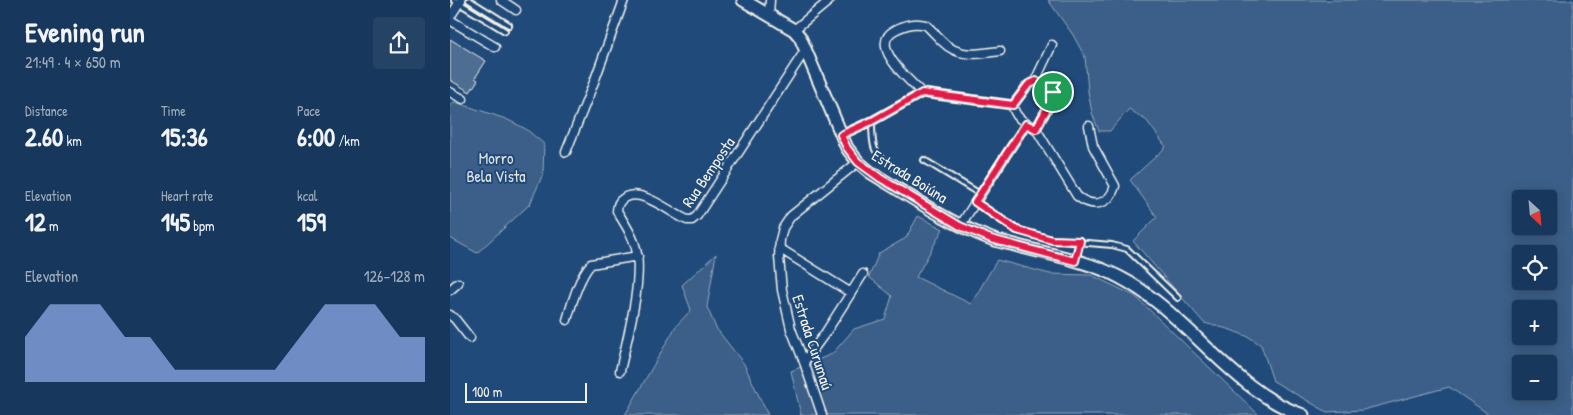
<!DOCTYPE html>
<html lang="en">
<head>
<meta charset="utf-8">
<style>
	body { margin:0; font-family:"Patrick Hand",sans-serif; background:#244365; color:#f1f3f6; height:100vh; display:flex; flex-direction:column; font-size:19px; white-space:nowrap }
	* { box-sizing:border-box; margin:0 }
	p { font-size:16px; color:#9eacbb }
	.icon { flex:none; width:28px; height:28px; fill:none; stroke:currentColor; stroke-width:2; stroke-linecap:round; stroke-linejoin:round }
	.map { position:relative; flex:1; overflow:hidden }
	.sheet { display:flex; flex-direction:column; background:#17385c; width:450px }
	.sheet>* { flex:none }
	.needle { width:32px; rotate:154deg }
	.tools { position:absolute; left:1062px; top:190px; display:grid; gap:10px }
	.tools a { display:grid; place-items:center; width:45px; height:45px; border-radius:5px; background:#17385c; box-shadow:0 2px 12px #0003,0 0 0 1px #365272; font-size:25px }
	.scale { position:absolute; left:15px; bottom:12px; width:122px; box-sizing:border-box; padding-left:5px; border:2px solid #f4f1e8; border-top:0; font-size:14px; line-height:18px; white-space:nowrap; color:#f4f1e8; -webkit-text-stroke:4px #1f4a7a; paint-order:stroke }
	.pin { position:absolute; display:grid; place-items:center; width:42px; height:42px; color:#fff; margin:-21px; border:2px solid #fff; border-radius:50%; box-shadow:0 1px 5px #0007 }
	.round { display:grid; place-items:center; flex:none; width:52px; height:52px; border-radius:5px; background:#244365 }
	.summary { display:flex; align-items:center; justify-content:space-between; height:85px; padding:0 25px }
	h1 { font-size:28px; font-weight:700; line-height:38px }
	.stats { display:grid; grid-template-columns:repeat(3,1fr); gap:8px; height:85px; padding:5px 25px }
	.stats div { display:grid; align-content:center }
	.stats b { font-size:25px; font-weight:700 }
	.stats small { font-size:14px; font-weight:400 }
	.stats p { font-size:14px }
	.chart { height:140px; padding:10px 25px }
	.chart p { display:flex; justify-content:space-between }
	.chart svg { width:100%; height:90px; margin-top:5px; fill:#95b2f1; opacity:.7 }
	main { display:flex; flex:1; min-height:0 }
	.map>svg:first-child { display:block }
</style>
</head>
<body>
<main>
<section class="sheet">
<div class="summary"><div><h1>Evening run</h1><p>21:49 · 4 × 650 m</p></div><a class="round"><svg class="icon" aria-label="share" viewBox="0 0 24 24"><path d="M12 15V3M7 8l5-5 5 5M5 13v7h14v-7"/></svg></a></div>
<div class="stats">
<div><p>Distance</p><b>2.60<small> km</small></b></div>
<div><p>Time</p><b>15:36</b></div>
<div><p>Pace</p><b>6:00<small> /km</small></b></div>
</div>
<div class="stats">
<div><p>Elevation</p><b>12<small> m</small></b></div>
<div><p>Heart rate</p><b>145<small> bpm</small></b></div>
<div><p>kcal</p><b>159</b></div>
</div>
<div class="chart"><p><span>Elevation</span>126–128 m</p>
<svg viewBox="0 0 160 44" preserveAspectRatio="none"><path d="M0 44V22L10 6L20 6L30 6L40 22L50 22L60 38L70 38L80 38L90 38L100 38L110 22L120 6L130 6L140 6L150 22L160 22V44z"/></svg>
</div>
</section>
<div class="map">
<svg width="1123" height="415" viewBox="0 0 1123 415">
	<rect width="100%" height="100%" fill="#1f4a7a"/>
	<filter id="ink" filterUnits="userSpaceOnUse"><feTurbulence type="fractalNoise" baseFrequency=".02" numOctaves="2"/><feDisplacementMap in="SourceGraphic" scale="10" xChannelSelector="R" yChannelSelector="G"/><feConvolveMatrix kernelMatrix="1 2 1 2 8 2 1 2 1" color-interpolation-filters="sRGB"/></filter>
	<g filter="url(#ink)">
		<!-- green -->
		<path fill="#3a5f88" stroke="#97a8b8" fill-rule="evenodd" d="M598 0H1123V415H1040L999 387 913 410 877 412 823 381 811 345 799 337 778 329 754 323 683 241 707 217 680 180 716 147 697 121 679 109 660 131H649L642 113 638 91 635 57 623 35ZM1071 199H1099V226H1071ZM1071 254H1099V281H1071ZM1071 309H1099V336H1071ZM1071 364H1099V391H1071Z
			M5 102 56 119 76 129 94 144 93 174 80 204 27 253 0 238V104Z
			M468 216 493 229 466 277 521 304 547 260 600 274 641 275 685 296 809 415H351L341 371 382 354 404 329 435 319 442 296 419 277 429 253 456 238Z
			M266 254 257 307 266 328 294 364 318 415H175L226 326 241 310 232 285Z"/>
		<!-- building -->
		<path fill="#4d6e92" stroke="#f4f1e8" d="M0 39 36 61 25 78 28 80 20 92 0 80Z"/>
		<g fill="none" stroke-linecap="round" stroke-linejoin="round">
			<!-- lane casing -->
			<g stroke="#f4f1e8" stroke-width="8">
				<path id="lane" d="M4 0 55 31
					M19 0 59 25
					M422 121C422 155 424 152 450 172
					M474 160 530 194
					M525 203 567 230 602 240 662 245 677 249 728 298
					M625 258 630 241"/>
			</g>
			<!-- street casing -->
			<g stroke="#f4f1e8" stroke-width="11">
				<path id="street" d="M51 0 66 10
					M319 15 320 0
					M0 17 11 0
					M0 20 45 47
					M344 30 380 0
					M585 81 600 89 604 96 586 129C576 123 564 118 563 105L578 85Z
					M585 81 602 45
					M0 92 13 99
					M472 93C460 81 417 45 445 30 454 25 466 22 476 25 484 32 491 42 499 47 515 58 533 53 550 51
					M586 129 627 196C642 208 659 206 665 186L643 146 639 126
					M391 135 422 121 472 93 563 105
					M116 152 144 82 174 0
					M510 226 576 124
					M329 248 401 293
					M0 290 8 283
					M0 315 5 319 20 338
					M117 320C122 303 129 277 141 264L188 256
					M354 362 376 332 413 274
					M170 371C177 339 196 272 184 242 180 231 173 221 167 211 167 205 169 201 174 198 191 187 221 213 237 220H242L247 216 356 49
					M372 415 354 362 341 329 332 290 329 257 330 240 333 228 341 216 408 162"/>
			</g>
			<!-- secondary casing -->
			<g stroke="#f4f1e8" stroke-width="15">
				<path id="secondary" d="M293 0 344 30 350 37 397 148 408 162 420 172C458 195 497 222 539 238 548 242 559 243 568 246 602 255 638 261 669 277 736 311 781 391 853 415"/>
			</g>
			<!-- lane -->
			<use href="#lane" stroke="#1f4a7a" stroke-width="4"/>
			<!-- street -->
			<use href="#street" stroke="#1f4a7a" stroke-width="8"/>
			<!-- secondary -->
			<use href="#secondary" stroke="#1f4a7a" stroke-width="11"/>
		</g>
	</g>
	<g fill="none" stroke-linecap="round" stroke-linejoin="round" filter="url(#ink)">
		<!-- route casing -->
		<g stroke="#fff" stroke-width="10">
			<path id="route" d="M586 81 600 89 604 96 586 129 576 124 525 202 567 230 602 240 630 241 625 261 541 239 510 226 430 178 408 162 397 148 391 135 422 121 472 93 563 105 578 85Z"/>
		</g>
		<!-- route -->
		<use href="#route" stroke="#e11d48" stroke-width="6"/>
	</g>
	<g text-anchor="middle" stroke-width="4" stroke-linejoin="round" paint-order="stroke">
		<!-- park labels -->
		<g font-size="16" fill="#e1e2de" stroke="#1f4a7a">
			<text x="46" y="164">Morro<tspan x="46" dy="18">Bela Vista</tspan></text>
		</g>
		<!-- street labels -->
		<g font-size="16" fill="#f4f1e8" stroke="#1f4a7a">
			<text transform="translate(258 172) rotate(-56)" y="6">Rua Bemposta</text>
			<text transform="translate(460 176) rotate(32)" y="6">Estrada Boiúna</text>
			<text transform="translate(363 342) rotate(72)" y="6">Estrada Curumaú</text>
		</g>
	</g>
</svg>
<div class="tools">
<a><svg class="needle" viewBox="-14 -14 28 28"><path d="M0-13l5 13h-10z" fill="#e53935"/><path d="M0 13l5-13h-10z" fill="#9eacbb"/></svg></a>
<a><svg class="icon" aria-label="locate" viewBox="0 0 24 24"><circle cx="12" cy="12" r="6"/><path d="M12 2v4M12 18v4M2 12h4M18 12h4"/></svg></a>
<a>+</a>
<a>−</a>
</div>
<div class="scale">100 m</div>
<div class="pin" style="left:603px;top:92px;background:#1e9e55"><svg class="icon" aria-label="arrive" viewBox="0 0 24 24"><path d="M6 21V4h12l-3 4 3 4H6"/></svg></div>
</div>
</main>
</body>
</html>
